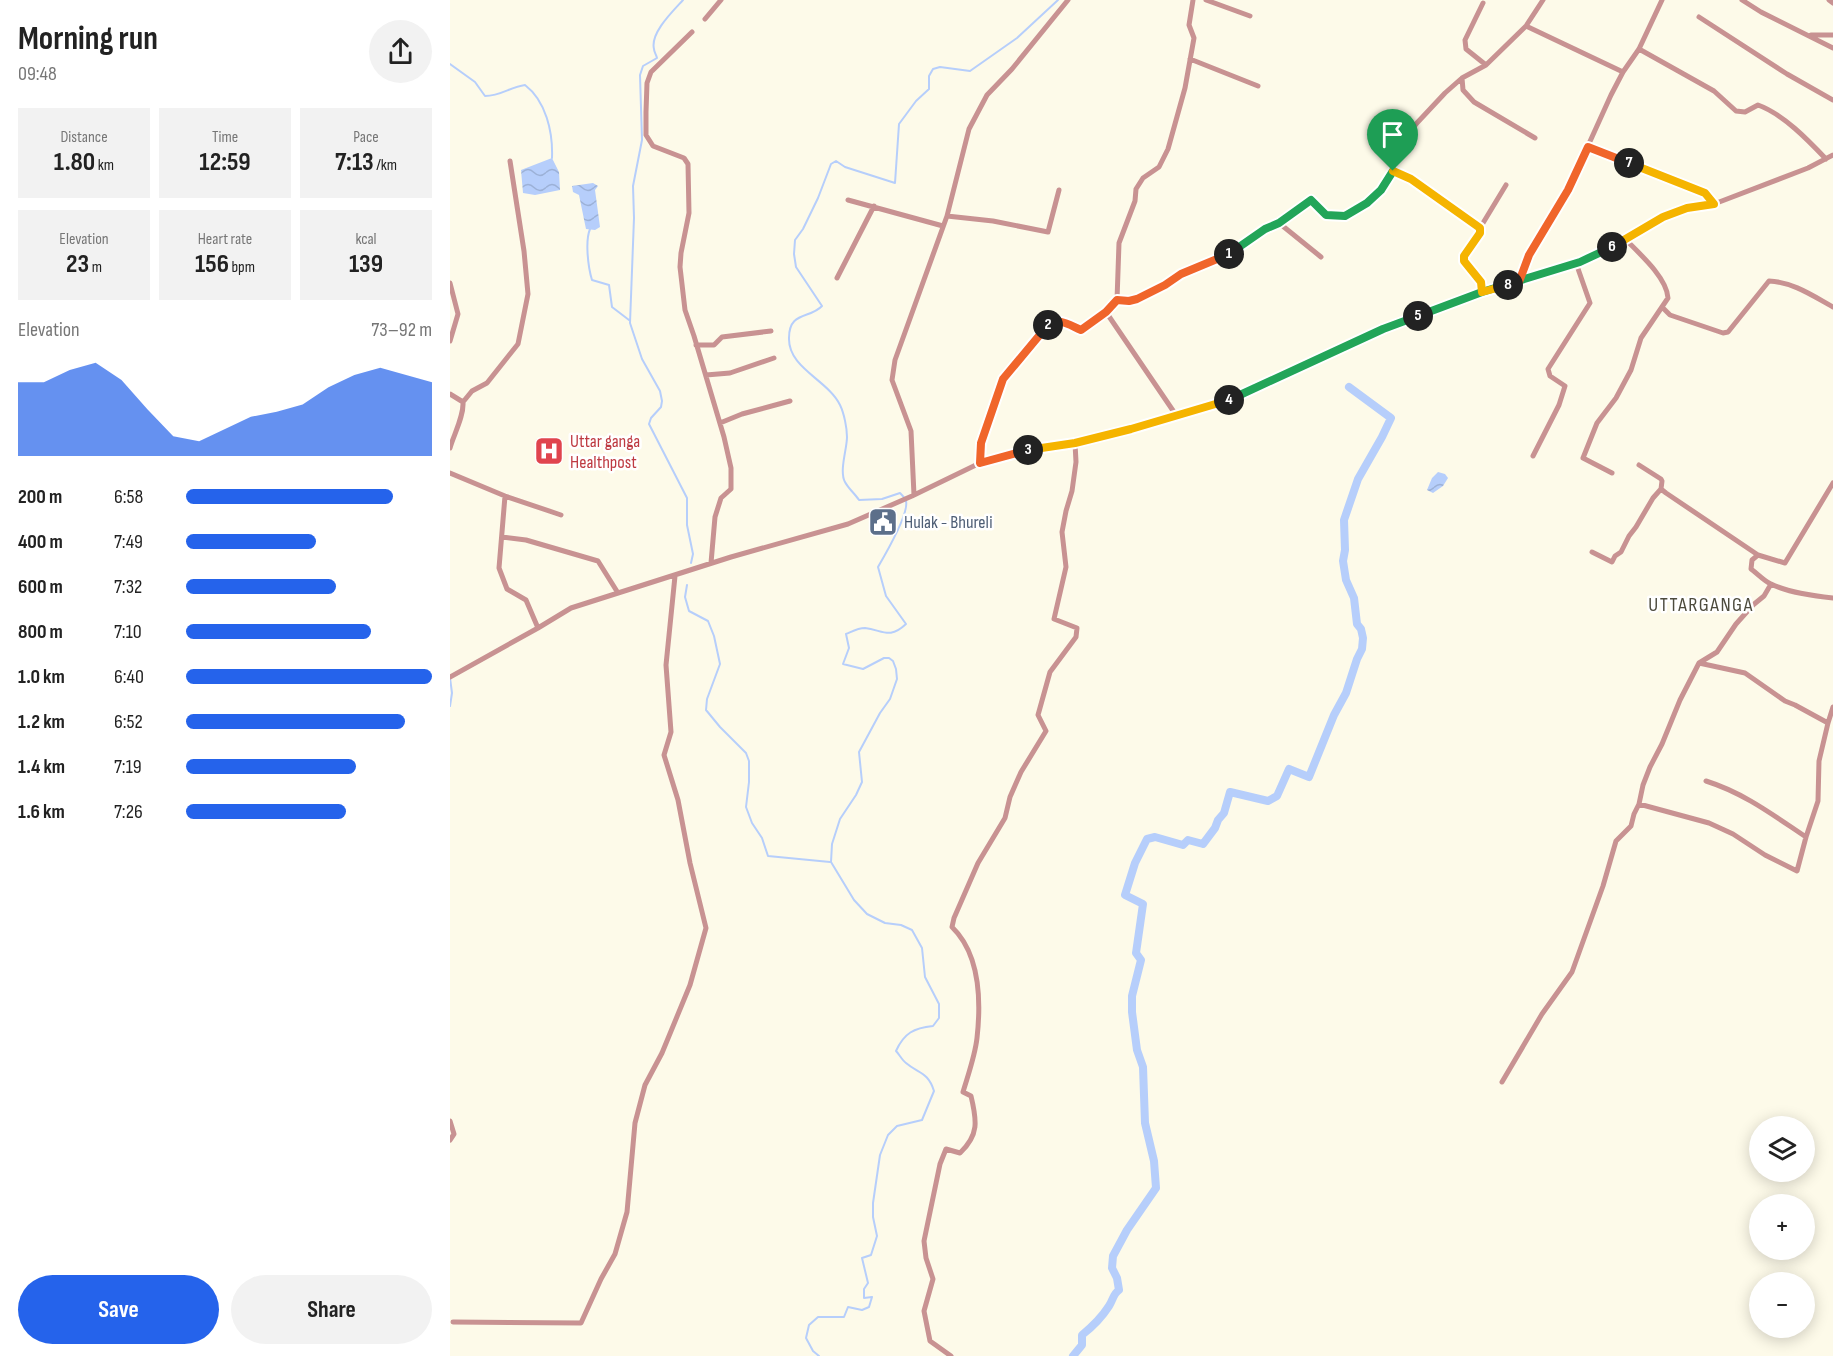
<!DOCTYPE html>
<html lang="en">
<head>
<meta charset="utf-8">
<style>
	body { margin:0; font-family:"Sofia Sans Condensed",sans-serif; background:#f2f2f2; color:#222; height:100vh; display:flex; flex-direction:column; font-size:22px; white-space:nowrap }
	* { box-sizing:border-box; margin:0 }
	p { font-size:20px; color:#767676 }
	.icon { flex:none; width:33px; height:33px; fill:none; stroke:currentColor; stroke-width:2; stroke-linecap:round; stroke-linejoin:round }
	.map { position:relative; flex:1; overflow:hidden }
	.sheet { display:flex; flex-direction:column; background:#fff; width:450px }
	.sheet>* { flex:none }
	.buttons { position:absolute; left:1299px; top:1116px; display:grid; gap:12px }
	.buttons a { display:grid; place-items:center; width:66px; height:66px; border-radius:50%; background:#fff; box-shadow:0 3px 15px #0003; font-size:30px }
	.pin { position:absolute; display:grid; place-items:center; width:51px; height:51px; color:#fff; margin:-62px -26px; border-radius:50% 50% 50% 0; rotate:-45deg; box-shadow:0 0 6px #0007 }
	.pin .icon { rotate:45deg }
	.km { position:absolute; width:30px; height:30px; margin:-15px; border-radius:50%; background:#222; color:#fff; font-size:16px; line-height:30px; text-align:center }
	.round { display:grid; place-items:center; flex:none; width:63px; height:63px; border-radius:32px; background:#f2f2f2 }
	.summary { display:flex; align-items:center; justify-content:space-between; height:102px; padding:0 18px }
	h1 { font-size:33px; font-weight:700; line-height:45px }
	.stats { display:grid; grid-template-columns:repeat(3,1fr); gap:9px; height:102px; padding:6px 18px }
	.stats div { display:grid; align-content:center; border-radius:0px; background:#f2f2f2; text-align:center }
	.stats b { font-size:26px; font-weight:700 }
	.stats small { font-size:16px; font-weight:400 }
	.stats p { font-size:16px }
	.chart { height:168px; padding:12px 18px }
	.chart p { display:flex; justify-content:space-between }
	.chart svg { width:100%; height:108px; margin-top:6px; fill:#2563eb; opacity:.7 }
	.button { display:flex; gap:12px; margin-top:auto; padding:12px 18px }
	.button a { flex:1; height:69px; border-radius:36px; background:#2563eb; color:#fff; font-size:24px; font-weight:700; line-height:69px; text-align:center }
	.button a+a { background:#f2f2f2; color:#222 }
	ul { padding:0 18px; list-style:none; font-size:20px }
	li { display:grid; grid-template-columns:96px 72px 1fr; align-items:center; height:45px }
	li i { height:15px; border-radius:8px; background:#2563eb }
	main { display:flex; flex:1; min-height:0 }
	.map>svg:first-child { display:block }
</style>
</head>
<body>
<main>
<section class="sheet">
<div class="summary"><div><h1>Morning run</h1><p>09:48</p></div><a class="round"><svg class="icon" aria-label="share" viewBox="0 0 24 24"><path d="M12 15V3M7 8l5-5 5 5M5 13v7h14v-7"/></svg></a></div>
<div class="stats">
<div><p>Distance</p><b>1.80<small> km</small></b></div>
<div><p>Time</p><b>12:59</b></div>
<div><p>Pace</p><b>7:13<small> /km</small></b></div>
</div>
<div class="stats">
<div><p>Elevation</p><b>23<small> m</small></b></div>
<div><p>Heart rate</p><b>156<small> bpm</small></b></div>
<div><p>kcal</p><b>139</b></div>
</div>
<div class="chart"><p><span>Elevation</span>73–92 m</p>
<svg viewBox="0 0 160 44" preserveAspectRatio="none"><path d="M0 44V14L10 14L20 9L30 6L40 13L50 25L60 36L70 38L80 33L90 28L100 26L110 23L120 16L130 11L140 8L150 11L160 14V44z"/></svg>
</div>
<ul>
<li><b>200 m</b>6:58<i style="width:84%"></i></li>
<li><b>400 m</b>7:49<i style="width:53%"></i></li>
<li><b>600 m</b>7:32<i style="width:61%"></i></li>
<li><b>800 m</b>7:10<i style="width:75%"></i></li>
<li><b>1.0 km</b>6:40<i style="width:100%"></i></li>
<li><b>1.2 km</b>6:52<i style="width:89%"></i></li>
<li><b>1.4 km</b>7:19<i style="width:69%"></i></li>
<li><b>1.6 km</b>7:26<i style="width:65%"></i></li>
</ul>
<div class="button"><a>Save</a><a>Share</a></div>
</section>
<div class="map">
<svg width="1383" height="1356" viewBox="0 0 1383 1356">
	<defs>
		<pattern id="water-waves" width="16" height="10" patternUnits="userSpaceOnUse" patternTransform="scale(1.5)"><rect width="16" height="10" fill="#b6cefb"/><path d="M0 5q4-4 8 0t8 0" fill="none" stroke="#9cb1d7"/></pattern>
	</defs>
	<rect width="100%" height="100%" fill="#fdfae9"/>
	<!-- water -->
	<path fill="url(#water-waves)" d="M102 158 109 172 110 190 85 195 73 193 71 170Z
		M143 183 148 186 145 190 150 227 145 230 136 229 129 195 123 192 122 186Z
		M988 472 995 474 998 478 993 486 983 493 977 490 982 478Z"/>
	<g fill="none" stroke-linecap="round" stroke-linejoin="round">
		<!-- stream -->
		<path stroke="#b6cefb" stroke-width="2" d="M233 0C223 11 200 33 204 49 204 52 206 54 207 58L193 66 190 75 192 140 183 186 184 218 180 323 192 359 210 391 212 401 211 407 201 418 199 424 237 498V525L243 554 241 563
			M0 64 25 82 35 96C51 96 60 87 75 85 96 101 103 132 102 158
			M140 229C135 241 138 267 142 280L159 285 162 307 179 320
			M237 585 235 597 239 611 258 621 264 636 270 664 257 699 256 710 270 727 296 753 299 761V782L296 807 302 823 312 838 318 856 380 862
			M0 678 2 693 0 706
			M369 1356 363 1351 356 1338 359 1325 368 1317H394L398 1307 412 1310 419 1307 422 1297 414 1298V1289L418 1283 412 1258 421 1255 427 1236 423 1217V1203L430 1155 438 1135 447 1126 472 1120 484 1091C478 1072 469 1074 456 1063 452 1060 449 1054 446 1051 454 1033 464 1028 483 1026L489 1018V1004L475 977 472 948 462 930 451 925 435 923 417 914 404 900 381 862 382 844 390 819 406 795 412 782 409 752 430 713 440 699 447 679 446 669 443 661 439 658H434L413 669 393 664 399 648 396 634C403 631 408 628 415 628 433 630 439 640 456 624L436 596 428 567C435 555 459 513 456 501 455 498 452 495 450 493L432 499 409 500C405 494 398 488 395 482 389 471 397 449 397 437 397 428 394 413 390 405 378 380 338 368 339 338 339 311 360 319 372 306L346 267 344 254 345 240 353 229 368 198 381 164 386 161 395 167 445 183 449 124 466 101 479 89V76L483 69 490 67 520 71 567 38 608 0"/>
		<!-- canal -->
		<path stroke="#b6cefb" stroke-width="8" d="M623 1356 632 1345V1335C642 1327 652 1317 659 1306 663 1300 663 1294 669 1290L667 1278 662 1268 663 1256 677 1230 706 1188 704 1161 695 1123 693 1067 687 1050 682 1012V996L691 960 686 953 693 904 675 895 685 863 697 839 705 837 733 845 738 840 753 844 765 828 768 820 774 813 780 792 818 801 827 796 839 769 859 777 884 715 896 693 907 659 912 649 913 638 911 629 907 624 904 598 896 580 893 561 895 550 894 520 908 479 932 437 941 418 899 387"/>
		<!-- street -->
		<path stroke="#c89292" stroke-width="5" d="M756 0 800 16
			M1292 0 1311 12 1383 48
			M1379 0 1383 3
			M1033 3 1015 40 1016 49 1036 65
			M1249 17 1337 74 1383 100
			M255 19 271 0
			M1076 26 1173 72
			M242 32 201 72 197 83 196 112V135L203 146 234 158 238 164 239 213 231 253 230 267 235 310 244 336 274 437 281 468V489L271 498 265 517 261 563
			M1361 35H1383
			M1189 49 1264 91 1286 111 1295 112 1308 105C1333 114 1358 140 1376 159
			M740 59 808 86
			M1012 78 1013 90 1024 102 1085 138
			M1138 147 1255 193 1264 204
			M943 171 961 179 1030 228V233L1014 256 1015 261 1031 283 1033 292
			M398 200 493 226
			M497 216 543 221 598 232 609 190
			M829 223 871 257
			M1030 228 1056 185
			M387 278 424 206
			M1069 282 1079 255 1118 190 1161 95 1173 72 1189 49 1212 0
			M0 283 8 314 0 341
			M667 300 669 243 685 201 686 189 693 178 709 167 718 149 735 88 744 38 739 25 743 0
			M1212 307 1220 315 1273 333 1278 332 1319 281C1343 282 1363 296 1383 307
			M246 345H264L272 337 321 331
			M256 375 280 373 324 358
			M0 394 13 402C14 416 4 434 0 448
			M13 402 22 391 37 383 68 344 78 294 74 251 60 161
			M726 415 656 312 667 300 679 301 687 299 715 285 731 274 776 256 815 229 829 223 861 200 876 215 895 216 917 203 931 190 943 171 948 152 966 124 995 93 1012 78 1036 65 1076 26 1093 0
			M270 423 292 414 340 401
			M1083 456 1109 405 1115 386 1100 376 1098 369 1140 303 1126 263
			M530 463 531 443 553 379 600 323 610 321 631 329 656 312
			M1189 465 1211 479 1212 481 1211 489 1216 493 1308 555 1302 560 1301 569C1308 574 1314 581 1321 584 1339 593 1363 596 1383 598
			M0 473 55 496 49 568 57 589 76 600 88 628
			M1162 473 1133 458 1147 423 1166 398 1181 370 1191 338 1218 298C1217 278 1190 254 1176 240
			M464 495 461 431 442 380 445 360 497 216 519 129 537 95 562 69 618 0
			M55 496 111 515
			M52 537 76 540 148 561 168 593
			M1142 552 1162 562 1165 556 1171 552 1179 536 1186 527 1203 498 1211 489
			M1308 555 1335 563 1383 483
			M1249 663 1295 673 1335 701 1345 705 1378 723
			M0 677 88 628 121 608 281 557 398 524 462 496 530 463 585 448 625 443 681 429 778 400 933 329 1033 292 1130 262 1176 240 1213 217 1237 208 1264 204 1358 168 1383 155
			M1256 781C1294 793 1323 815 1356 837
			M1189 804 1259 823 1283 834 1315 855 1347 871 1356 837 1368 801 1369 761 1378 723 1383 707
			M1052 1082 1092 1014 1122 972 1153 886 1166 841 1181 826 1184 814 1189 804 1193 785 1200 767 1212 744 1230 700 1249 663 1267 652 1286 624 1303 605 1314 596 1321 584
			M0 1121 4 1134 0 1140
			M3 1322 131 1323 151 1279 165 1254 177 1212 185 1123 195 1085 212 1053 240 985 256 928 240 863 228 800 214 755 221 732 216 665 225 576
			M501 1356 480 1341 474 1311 483 1279 476 1258 474 1241 490 1164 496 1149 510 1153C529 1135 527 1121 521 1096L513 1092C518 1075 525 1056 527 1038 531 1002 530 954 502 927L504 918 528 863 555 818 560 797 571 772 596 731 588 715 600 672 626 637 627 628 604 619 616 567 612 532 616 511 622 491 626 462 625 443"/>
	</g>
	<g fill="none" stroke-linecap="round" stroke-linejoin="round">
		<!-- split-1 casing -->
		<g stroke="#fff" stroke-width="12">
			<path id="split-1" d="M779 254 815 229 829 223 861 200 876 215 895 216 917 203 931 190 943 171"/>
		</g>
		<!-- split-2 casing -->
		<g stroke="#fff" stroke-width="12">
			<path id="split-2" d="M598 325C609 317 619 325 631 330L656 312 667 300 679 301 687 299 715 285 731 274 779 254"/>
		</g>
		<!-- split-3 casing -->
		<g stroke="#fff" stroke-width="12">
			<path id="split-3" d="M578 450 530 463 531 443 553 379 598 325"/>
		</g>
		<!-- split-4 casing -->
		<g stroke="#fff" stroke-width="12">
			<path id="split-4" d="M578 450 625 443 681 429 779 400"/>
		</g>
		<!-- split-5 casing -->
		<g stroke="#fff" stroke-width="12">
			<path id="split-5" d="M779 400 933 329 968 316"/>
		</g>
		<!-- split-6 casing -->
		<g stroke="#fff" stroke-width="12">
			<path id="split-6" d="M968 316 1032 292 1130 262 1162 247"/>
		</g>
		<!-- split-7 casing -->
		<g stroke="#fff" stroke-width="12">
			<path id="split-7" d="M1162 247 1213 217 1237 208 1264 204 1255 193 1179 163"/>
		</g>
		<!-- split-8 casing -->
		<g stroke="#fff" stroke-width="12">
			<path id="split-8" d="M1058 285 1069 282 1079 255 1118 190 1138 147 1179 163"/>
		</g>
		<!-- split-9 casing -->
		<g stroke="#fff" stroke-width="12">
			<path id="split-9" d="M943 171 961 179 1030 228V233L1014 256V261L1031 282 1032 292 1058 285"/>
		</g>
		<!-- split-1 -->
		<use href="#split-1" stroke="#22a559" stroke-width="8"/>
		<!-- split-2 -->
		<use href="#split-2" stroke="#f0652b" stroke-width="8"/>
		<!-- split-3 -->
		<use href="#split-3" stroke="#f0652b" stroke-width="8"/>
		<!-- split-4 -->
		<use href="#split-4" stroke="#f5b400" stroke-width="8"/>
		<!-- split-5 -->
		<use href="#split-5" stroke="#22a559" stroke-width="8"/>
		<!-- split-6 -->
		<use href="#split-6" stroke="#22a559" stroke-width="8"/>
		<!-- split-7 -->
		<use href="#split-7" stroke="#f5b400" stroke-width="8"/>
		<!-- split-8 -->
		<use href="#split-8" stroke="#f0652b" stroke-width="8"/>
		<!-- split-9 -->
		<use href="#split-9" stroke="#f5b400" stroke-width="8"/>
	</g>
	<!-- icons -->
	<defs>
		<g id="hospital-square" transform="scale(1.5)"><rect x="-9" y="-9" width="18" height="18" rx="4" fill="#e0444e" stroke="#fff"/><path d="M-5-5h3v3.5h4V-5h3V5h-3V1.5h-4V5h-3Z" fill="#fff"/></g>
		<g id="civic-square" transform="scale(1.5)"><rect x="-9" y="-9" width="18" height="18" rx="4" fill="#5c6f8a" stroke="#fff"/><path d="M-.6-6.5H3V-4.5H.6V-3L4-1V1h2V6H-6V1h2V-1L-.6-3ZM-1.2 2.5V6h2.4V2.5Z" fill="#fff"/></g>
	</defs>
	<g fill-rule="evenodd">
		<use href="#hospital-square" x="99" y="451"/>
		<use href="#civic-square" x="433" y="522"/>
	</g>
	<g text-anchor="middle" stroke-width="5" stroke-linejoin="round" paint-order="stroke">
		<!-- health labels -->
		<g font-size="18" fill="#be3a42" stroke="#fff" text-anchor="start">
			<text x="120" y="447">Uttar ganga<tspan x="120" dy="21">Healthpost</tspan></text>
		</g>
		<!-- service labels -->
		<g font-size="18" fill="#4e5e75" stroke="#fff" text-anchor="start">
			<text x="454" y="528">Hulak - Bhureli</text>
		</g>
		<!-- neighbourhood labels -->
		<g font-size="20" letter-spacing="1.5" fill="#4d4b3d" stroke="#fff">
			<text x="1251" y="611">UTTARGANGA</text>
		</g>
	</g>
</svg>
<div class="buttons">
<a><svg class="icon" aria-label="layers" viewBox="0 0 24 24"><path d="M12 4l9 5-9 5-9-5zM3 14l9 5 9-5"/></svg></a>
<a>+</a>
<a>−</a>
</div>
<div class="pin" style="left:943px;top:171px;background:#1e9e55"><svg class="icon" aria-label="arrive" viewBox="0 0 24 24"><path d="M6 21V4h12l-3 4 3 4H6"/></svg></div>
<b class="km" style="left:779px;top:254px">1</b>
<b class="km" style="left:598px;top:325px">2</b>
<b class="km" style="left:578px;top:450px">3</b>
<b class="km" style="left:779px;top:400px">4</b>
<b class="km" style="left:968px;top:316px">5</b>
<b class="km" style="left:1162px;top:247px">6</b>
<b class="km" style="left:1179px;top:163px">7</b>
<b class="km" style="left:1058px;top:285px">8</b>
</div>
</main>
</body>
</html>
